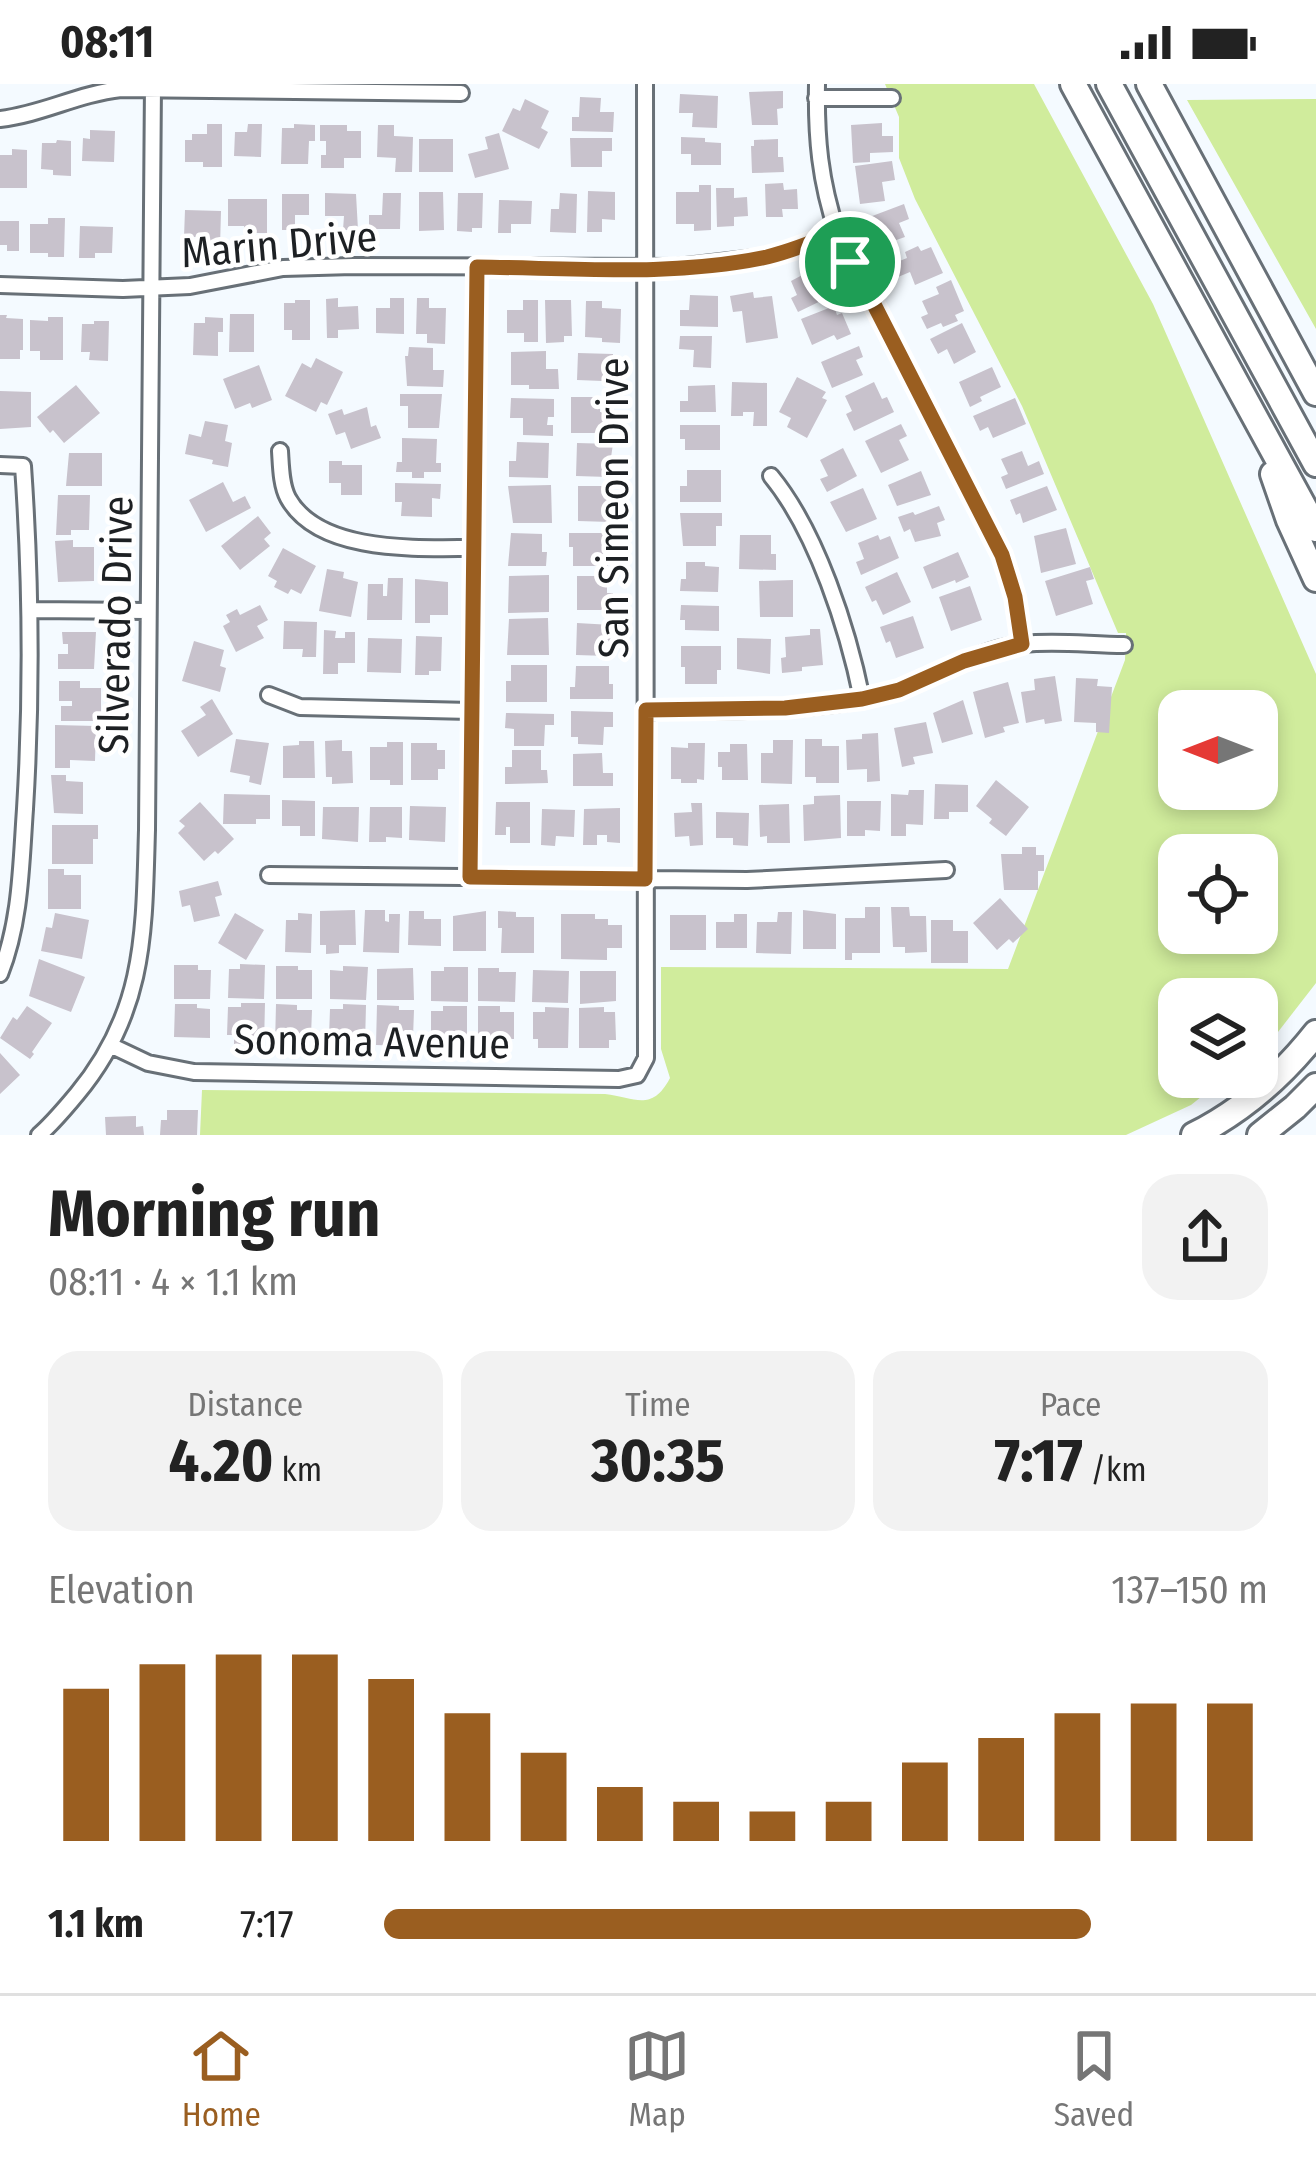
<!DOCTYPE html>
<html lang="en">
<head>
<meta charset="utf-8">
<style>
	body { margin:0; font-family:"Fira Sans Condensed",sans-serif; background:#f2f2f2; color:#222; height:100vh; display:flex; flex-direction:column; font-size:45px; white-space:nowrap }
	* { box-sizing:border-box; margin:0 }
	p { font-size:39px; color:#767676 }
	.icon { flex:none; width:66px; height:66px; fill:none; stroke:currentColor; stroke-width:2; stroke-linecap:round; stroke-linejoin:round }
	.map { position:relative; height:1051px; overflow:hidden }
	.side { display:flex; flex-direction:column; background:#fff; flex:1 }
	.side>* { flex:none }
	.needle { width:78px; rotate:270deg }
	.buttons { position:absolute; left:1158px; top:606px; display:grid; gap:24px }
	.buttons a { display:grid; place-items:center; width:120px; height:120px; border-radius:24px; background:#fff; box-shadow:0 6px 18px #0003; font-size:60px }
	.pin { position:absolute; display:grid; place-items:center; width:102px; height:102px; color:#fff; margin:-51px; border:6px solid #fff; border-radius:50%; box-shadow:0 3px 12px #0007 }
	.round { display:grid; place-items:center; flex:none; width:126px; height:126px; border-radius:36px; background:#f2f2f2 }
	.summary { display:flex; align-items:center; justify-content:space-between; height:204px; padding:0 48px }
	h1 { font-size:66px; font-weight:700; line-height:90px }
	.stats { display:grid; grid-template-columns:repeat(3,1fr); gap:18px; height:204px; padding:12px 48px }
	.stats div { display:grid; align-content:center; border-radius:30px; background:#f2f2f2; text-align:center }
	.stats b { font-size:60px; font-weight:700 }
	.stats small { font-size:33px; font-weight:400 }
	.stats p { font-size:33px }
	.chart { height:336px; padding:24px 48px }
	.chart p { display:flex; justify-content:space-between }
	.chart svg { width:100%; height:216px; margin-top:12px; stroke:#9a5e20; stroke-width:6 }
	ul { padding:0 48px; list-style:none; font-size:39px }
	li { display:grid; grid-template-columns:192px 144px 1fr; align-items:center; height:90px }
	li i { height:30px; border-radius:15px; background:#9a5e20 }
	.status { display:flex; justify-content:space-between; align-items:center; height:84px; padding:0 60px; background:#fff; direction:ltr }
	.status svg { height:33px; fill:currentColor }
	.menu { display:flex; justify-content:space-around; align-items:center; height:168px; border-top:3px solid #e0e0e0; background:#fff; font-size:33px; color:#767676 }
	.menu a { display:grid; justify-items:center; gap:6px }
	.menu .current { color:#9a5e20 }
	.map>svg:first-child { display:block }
</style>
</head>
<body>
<div class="status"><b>08:11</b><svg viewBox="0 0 49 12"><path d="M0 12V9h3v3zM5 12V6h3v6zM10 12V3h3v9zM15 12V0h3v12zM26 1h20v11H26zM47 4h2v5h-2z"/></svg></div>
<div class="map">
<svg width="1316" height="1051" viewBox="0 0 1316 1051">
	<rect width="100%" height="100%" fill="#f4faff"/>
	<!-- green -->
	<path fill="#d0ec9c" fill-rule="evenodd" d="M885 0H1034L1153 220 1316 590V899L1271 957 1257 968V915H1179V993H1226L1191 1021 1126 1051H200L202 1006 605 1010C636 1014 652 1028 670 994L661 965V883L1008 885 1125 576 1126 549H1118L1022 322 915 115 899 74V33ZM1179 627H1257V705H1179ZM1179 771H1257V849H1179Z
		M1316 15V245L1187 16Z"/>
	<!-- building -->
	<path fill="#c8c2cc" d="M783 7V24L777 25 778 41H752L749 8Z
		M680 10 718 12 717 44 692 43 693 29H679Z
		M580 13 601 14 600 28H614L613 48 572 47V33H579Z
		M525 15 549 27 541 44 548 48 539 65 502 47 513 24 520 27Z
		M882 39V52H893V68L870 69V78L853 79 851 41Z
		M207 40H222V83H203V78H185V56H192V50H207Z
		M248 40H262L261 73 234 72 235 48H247Z
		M294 40 315 41V57H309L308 80H281L282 44H294Z
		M320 41H347V47H361V74H344V84H321V71H326V57H320Z
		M378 41H394V52L413 53 412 88H395L396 74 377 73Z
		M90 46 115 47 114 78 82 77 83 54 90 55Z
		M499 49 509 85 475 94 468 70 488 65 485 53Z
		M681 53 705 54V58L721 59V81H691V70H681Z
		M570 54H612V67H602V83H571Z
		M419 55H453V88H419Z
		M778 55V73H783L784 88 752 89 751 62H754V56Z
		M57 56 71 57V92L53 91V86L41 85 42 59H56Z
		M12 65 27 66V104H0V71H12Z
		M892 77 895 96 882 98 885 117 860 120 855 82Z
		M783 99 784 106 797 105 798 125H782L783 133H766L765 100Z
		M699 101H711V146L694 147V140H676V108H699Z
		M716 104H734V114L747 113 748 132 734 133V142L717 143Z
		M588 107 615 108V136L602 135V148H587Z
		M419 108H443L444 146 419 147Z
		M325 109 356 110 358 146H343L344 132H325Z
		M383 109H401L400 145H369V131H382Z
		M458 109H483L482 144H472V148L457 147Z
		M560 109 577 110 576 149 550 148 551 125H559Z
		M282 110H309V131H295V146H282Z
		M228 115H267V149H244V142H228Z
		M499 116 532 117 531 140H511V149H498Z
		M904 120 909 135 899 139 905 153 885 160 882 151 874 154 867 134Z
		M185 126 221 127 220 163H205L206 153H184Z
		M48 134H65L64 173H48V169H30V140H48Z
		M0 137H19V167H7V161H0Z
		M80 142 113 143 112 169H95V174H79Z
		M918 162 921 167 931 163 943 189 915 201 910 188 898 193 892 180 907 174 905 168Z
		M808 188 814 200 824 196 831 212 798 228 791 214 797 211 791 197Z
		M951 196 964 227 955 231 958 237 943 243 941 239 927 245 921 233 928 230 922 217 939 210 936 203Z
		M753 208 754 214 772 212 778 254 746 259 742 227 733 228 730 212Z
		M690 211 718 212V243L680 242V226H689Z
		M338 214V223L358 222 359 245 338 246V254H327L326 215Z
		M390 214H404V250L376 249V224H390Z
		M417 214H429V224H446L445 260 427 259V250H416Z
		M295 216H310V256H292V246H284V219H295Z
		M523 216H538V258H524V249H507V226H523Z
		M545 216H571L572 252H564V258L546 259Z
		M586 217H602V224L621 225 620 259 602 258V254L585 253Z
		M834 222 837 231 842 229 851 250 837 256 834 251 812 261 801 235Z
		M230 230H254V268H229Z
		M0 231H7L6 234 23 235V266H20V275H0Z
		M48 233H63V276H40V267H30V236L48 237Z
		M205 233 223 234V248H218V272L193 271 194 239H205Z
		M94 237H109L108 277 89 276 90 268H81L82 240H94Z
		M962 239 976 268 954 280 947 265 938 270 930 255Z
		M680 252H712L711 284 693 283 694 266 679 265Z
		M859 262 863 273 856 276 863 291 832 304 821 278Z
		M409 263 433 264V286H444L443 303 407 302 405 272H408Z
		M546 267V285H558L559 305H529V301H511V268Z
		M578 269 613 270V285H604L603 297 577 296Z
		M316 274 343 288 327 321 321 318 316 328 285 312 302 279 311 284Z
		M259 281 272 316 252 324 250 319 235 325 223 295Z
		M992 283 1001 303 980 313 982 317 970 323 959 298Z
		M797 293 826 308 822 314 827 316 807 354 787 343 791 334 779 328Z
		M732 298 767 299V342H753L754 328H743V332H731Z
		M874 298 882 315 887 313 894 328 854 347 846 330 852 327 845 312Z
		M76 301 100 329 64 359 53 346 50 349 37 333Z
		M715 301 716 328H680V317H688V302Z
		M0 307 31 308V343L0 345Z
		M400 310H442L439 344H408V322H400Z
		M571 313H611V323H600V328H612V349H571Z
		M511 314 554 315V333H548L547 341H553V352L523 351V334H510Z
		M1015 314 1026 340 993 354 988 343 980 347 973 332Z
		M367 323 371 343 376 341 381 354 351 365 345 348 336 351 328 330 342 325 344 331Z
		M205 337 228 341 225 357 232 359 228 383 212 380 213 376 185 370 189 350 201 353Z
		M901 340 907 352 899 356 909 376 881 389 865 357Z
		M680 341H720V366H685V355H680Z
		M402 354 437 355 436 379H441V388H424V394H412V388H396L397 378H402Z
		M517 358 549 359 548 394 509 393V377H516Z
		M577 359 613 360 608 393 576 392Z
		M843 364 857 392 827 408 820 395 828 392 820 376Z
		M1022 367 1028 382 1039 377 1044 390 1006 405 1001 393 1008 390 1001 375Z
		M69 369H102V402H66Z
		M329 377H342V381H362V411H341V399H329Z
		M687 386H721V418H680V402H687Z
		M921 387 931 411 897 422 888 401Z
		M223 398 233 418 245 412 251 424 206 448 189 416Z
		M395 399 441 400 440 415 432 414V433L401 432 402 418H395Z
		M551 401 552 439H513L508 402Z
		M578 402H612L611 438 578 437Z
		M1047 402 1057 426 1023 439 1020 429 1016 431 1010 416Z
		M863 404 877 435 846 448 830 418Z
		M58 411H90L89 446H71V451H56Z
		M939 422 945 436 937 439 941 452 915 458 910 445 904 448 898 433 913 428 915 431Z
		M680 429H722V442H716V462H683Z
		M258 432 271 449 264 455 270 462 240 486 221 462Z
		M1066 444 1076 480 1041 489 1034 452Z
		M511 449 542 450V468H547L546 482H508Z
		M569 449H612L608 482H573V463H569Z
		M740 451H771V470H776V486L739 485Z
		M878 451 880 456 890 452 899 474 861 491 856 478 864 475 858 459Z
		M73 456V463H94V497L58 498 55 457Z
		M283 464 316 482 301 510 291 505 288 510 274 503 277 497 268 492Z
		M958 468 969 493 956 499 955 496 932 505 923 483Z
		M686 478H705V482L719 483 718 508 680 507 681 495H686Z
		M1090 483 1094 495 1086 497 1093 520 1056 532 1045 497Z
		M327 485 344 488 343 494 358 498 351 533 319 527Z
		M897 488 911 518 883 531 876 516 872 518 865 503Z
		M549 491V528L508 529 509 492Z
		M577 492H607V509H613V526H577Z
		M388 494H403L402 536H367L368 500H383V512H387Z
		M415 495 448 498V531H430V539H415Z
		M793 496V533H760L759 497Z
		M970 502 982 536 951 547 939 513Z
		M260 521 268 536 257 542 264 554 236 568 223 542 230 538 226 531 237 525 240 531Z
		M681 521 719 522V547L685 546V536H680Z
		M913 532 924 564 896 574 890 557 886 559 880 543Z
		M548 534 549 571H507L509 535Z
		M284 537 317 538 316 573H302L303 565H283Z
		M577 539 612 541 608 572 576 571Z
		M810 545H820L823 581 802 583V587L782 589 781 574 786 573 785 553 810 551Z
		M324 546 336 547 335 554H345V548H355V579H338V590H323Z
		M62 548H96L94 585H58V570H68V560H63Z
		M416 552 442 553 441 587H429V591H415Z
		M368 554 402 555 401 589 367 588Z
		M737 554 771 555 770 590 737 585Z
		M194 557 224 566 220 582 226 584 220 608 182 597Z
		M681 562H721V586H717V600H685V583H681Z
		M511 581H547V618H506V597H511Z
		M576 582H609V600H613V615H570V603H575Z
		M1055 592 1062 637 1045 640 1044 635 1026 639 1021 608 1035 606 1034 595Z
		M1076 594 1098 595 1097 602 1112 603 1109 649 1096 648V639L1074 638Z
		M59 597H80V604H101V637H61V622H72V617H59Z
		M1008 598 1019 639 1003 643 1005 648 985 654 973 608Z
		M212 615 233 650 198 673 181 647 206 631 200 623Z
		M963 616 973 650 942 659 933 629Z
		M571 627 613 628V643H604L603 661 578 660V653H571Z
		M506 629 554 630V641H545L544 662H514V645L505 644Z
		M926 638 933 669 913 673 915 680 902 683 894 644Z
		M55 641 96 642 95 677 70 676V684H55Z
		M878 649 880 697 867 698V685L847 686 846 656 862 655V650Z
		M236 655 269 659 261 701 249 698 250 692 230 688Z
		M805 655H822V662H839V699H816V693H805Z
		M342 656V667H352L353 699 332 700V693H326L325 657Z
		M773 656H793L792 700 761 699V669H773Z
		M299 657H314L315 694H283V662L299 661Z
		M387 658H403V701H390V696H370V663H387Z
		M411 659H437V666H445V685H438V696H411Z
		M688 659H705L704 696 697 695V699H681V695H671V663L688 664Z
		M730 660H747L748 696H722V683H718V668H730Z
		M512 666H541V686H547L548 699 505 700V683H512Z
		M602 669 603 689H613V702H573V670Z
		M51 691H66V697L83 698V730L54 729Z
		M996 696 1029 723 1006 752 989 739 992 735 976 722Z
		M935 700 968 701V728H949V735H934Z
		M909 706H924L923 741 906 740V752H891V710L908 711Z
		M224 710 270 711V735H256V740H223Z
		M840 711 841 754 804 757 803 721 814 720V712Z
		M282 716 315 717V752H300V742H282Z
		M847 717H881L880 747 865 746V752H847Z
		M200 718 234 755 218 770 215 767 204 777 178 749 185 742 179 737Z
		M496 718H530V759H510V743H506V751H495Z
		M691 719H702L703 761 690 762 689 752 675 753 674 729 692 728Z
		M789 720 790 759H767V752L760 753 759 721Z
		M410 722 446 723 445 758 409 756Z
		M323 723H359L358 758 322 755Z
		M370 723H402V754L386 753V758H369Z
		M620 724V759L607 758V751H597V761H583L584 725Z
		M542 725 575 726 574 753 556 752 555 762 541 761Z
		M716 728 749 729 748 762 733 761V754H716Z
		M52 741H98V755H93V780H52Z
		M1022 763H1036V771H1044V787H1038V806H1004L1001 770H1022Z
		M48 785H64V791H81V825H48Z
		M218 797 222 811 215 813 220 832 194 838 190 821 182 823 179 807Z
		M1000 814 1028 845 1013 859 1009 855 997 866 973 839Z
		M865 823H880V869H852V876H845V834H865Z
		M891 823H909L910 832H926L927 868 905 869V863H893Z
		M355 826 356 861H339V869L326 870V861H320V827Z
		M365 826H385V837L389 838V830H400L399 869 363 868Z
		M803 826 836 830V865H803Z
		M409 827H424V835H441V862L408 861Z
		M486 827V867H453V832Z
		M498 827 516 828V833H534V869H501L502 844H498Z
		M778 828H792L791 870 756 869 757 838H777Z
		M55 829 89 836 82 875 41 867 46 843 52 844Z
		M235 829 264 846 246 876 218 859Z
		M298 829 312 830 311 869 285 868 286 836H298Z
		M561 830H595V835H608V841H622V864H607V876L561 875Z
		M734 830H747V864H716V838H734Z
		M670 831H706V866H670Z
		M931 836H953V847H968V879H931Z
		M39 875 85 893 71 928 29 912Z
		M240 880 265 881 264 915 228 914 229 885H240Z
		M174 881H198V886H211L210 915H174Z
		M276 882H298V886H312V915H276Z
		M343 882 368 883 366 916 330 915V886L343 887Z
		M444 883H468V918L431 917V887H444Z
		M413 884 414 916H377V885Z
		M478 884H499V888H516L515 918 478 917Z
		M533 886 569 887 568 919 532 918Z
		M580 887H616V917L580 920Z
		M241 919H265L264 960H234V951H227L228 923H241Z
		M175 920H197V924L210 925V954L174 953Z
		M276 920 297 921V926H312L311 952H305V961H275Z
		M343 920 366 921 365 961H336V953H329L330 925H343Z
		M377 921 399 922V926H414L413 954 407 953V962L376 961Z
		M27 922 52 939 32 968 34 970 30 975 0 954 13 933 17 936Z
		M443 922H467V962H436V954H431V927H443Z
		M478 922H500V928H514V955H508V963H478Z
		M545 923 569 924 568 964H538V955H533V928H545Z
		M604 923V928H615L616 956H609V964H579V924Z
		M0 969 20 991 0 1010Z
		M167 1026H198L197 1051H160L161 1036H167Z
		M136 1032V1043L143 1042 144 1051H106L105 1033Z"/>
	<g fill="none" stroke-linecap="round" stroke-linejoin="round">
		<!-- street casing -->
		<g stroke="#687077" stroke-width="20">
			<path id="street" d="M817 0C816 54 820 97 837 148L1002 471 1015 513 1022 560
				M816 14H892
				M0 35C43 30 77 10 121 5L461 9
				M0 201 123 205 190 202 283 184 353 182 677 183 764 173 797 165 837 148
				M280 367C281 382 281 401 288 414 319 470 419 464 473 464
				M0 381 23 382C31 497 32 610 25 725 21 781 21 837 0 890
				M771 392C817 448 848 546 862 615
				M30 526 147 527
				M269 611 300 623 471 627
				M646 627C722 626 801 629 876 613 926 602 970 566 1023 560 1056 556 1091 561 1124 561
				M269 791 747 796 946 786
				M470 793 477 183
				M110 961 148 979 194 988 619 995 637 991 646 974 645 0
				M39 1051C53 1039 65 1024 77 1010 146 927 144 848 147 746L153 0"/>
		</g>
		<!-- highway casing -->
		<g stroke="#687077" stroke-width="30">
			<path id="highway" d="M1073 0 1316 445
				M1109 0 1316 380
				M1149 0 1316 309
				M1273 390 1289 436 1316 495
				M1194 1051C1242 1027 1282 992 1316 949
				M1260 1051 1295 1023 1316 1002"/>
		</g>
		<!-- street -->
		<use href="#street" stroke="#fff" stroke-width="14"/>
		<!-- highway -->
		<use href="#highway" stroke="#fff" stroke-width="24"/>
	</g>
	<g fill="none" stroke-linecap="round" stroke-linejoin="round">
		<!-- route casing -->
		<g stroke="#fff" stroke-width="24">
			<path id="route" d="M837 148 1002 471 1015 513 1022 560 964 577 899 606 862 615 785 624 646 626 645 795 470 793 477 183C572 184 673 193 767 173 791 167 814 158 837 148Z"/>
		</g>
		<!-- route -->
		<use href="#route" stroke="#9a5e20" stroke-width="15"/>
	</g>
	<g text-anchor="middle" stroke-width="9" stroke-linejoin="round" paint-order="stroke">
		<!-- street labels -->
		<g font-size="42" fill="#1d2023" stroke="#fff">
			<text transform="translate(279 160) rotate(-5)" y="15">Marin Drive</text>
			<text transform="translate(613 424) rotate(-90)" y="15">San Simeon Drive</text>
			<text transform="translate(115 541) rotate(-89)" y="15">Silverado Drive</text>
			<text transform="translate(372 957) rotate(1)" y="15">Sonoma Avenue</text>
		</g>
	</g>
</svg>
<div class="buttons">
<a><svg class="needle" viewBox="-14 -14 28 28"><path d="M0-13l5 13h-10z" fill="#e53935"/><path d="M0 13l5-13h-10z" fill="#767676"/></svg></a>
<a><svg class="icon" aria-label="locate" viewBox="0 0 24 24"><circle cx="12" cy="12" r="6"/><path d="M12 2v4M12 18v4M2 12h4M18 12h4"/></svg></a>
<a><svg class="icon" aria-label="layers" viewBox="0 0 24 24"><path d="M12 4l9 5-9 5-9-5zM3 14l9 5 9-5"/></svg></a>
</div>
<div class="pin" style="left:850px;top:178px;background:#1e9e55"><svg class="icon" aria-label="arrive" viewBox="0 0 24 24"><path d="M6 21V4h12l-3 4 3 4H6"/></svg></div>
</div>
<section class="side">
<div class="summary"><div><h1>Morning run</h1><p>08:11 · 4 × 1.1 km</p></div><a class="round"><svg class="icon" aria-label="share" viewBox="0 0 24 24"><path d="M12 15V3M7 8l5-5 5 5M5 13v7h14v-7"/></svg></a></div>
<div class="stats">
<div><p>Distance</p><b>4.20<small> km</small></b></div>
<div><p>Time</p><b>30:35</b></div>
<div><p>Pace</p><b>7:17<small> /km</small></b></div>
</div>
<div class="chart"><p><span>Elevation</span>137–150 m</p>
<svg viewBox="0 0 160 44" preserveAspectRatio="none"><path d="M5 44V13M15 44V8M25 44V6M35 44V6M45 44V11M55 44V18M65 44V26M75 44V33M85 44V36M95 44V38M105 44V36M115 44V28M125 44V23M135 44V18M145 44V16M155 44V16"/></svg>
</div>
<ul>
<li><b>1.1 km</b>7:17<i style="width:80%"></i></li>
</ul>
</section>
<nav class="menu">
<a class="current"><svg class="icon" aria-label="home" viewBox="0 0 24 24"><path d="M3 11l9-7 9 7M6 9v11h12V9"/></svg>Home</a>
<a><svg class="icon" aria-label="map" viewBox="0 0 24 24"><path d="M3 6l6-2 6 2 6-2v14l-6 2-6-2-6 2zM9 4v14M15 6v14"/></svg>Map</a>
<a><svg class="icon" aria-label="saved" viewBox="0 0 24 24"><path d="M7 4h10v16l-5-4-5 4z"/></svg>Saved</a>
</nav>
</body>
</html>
